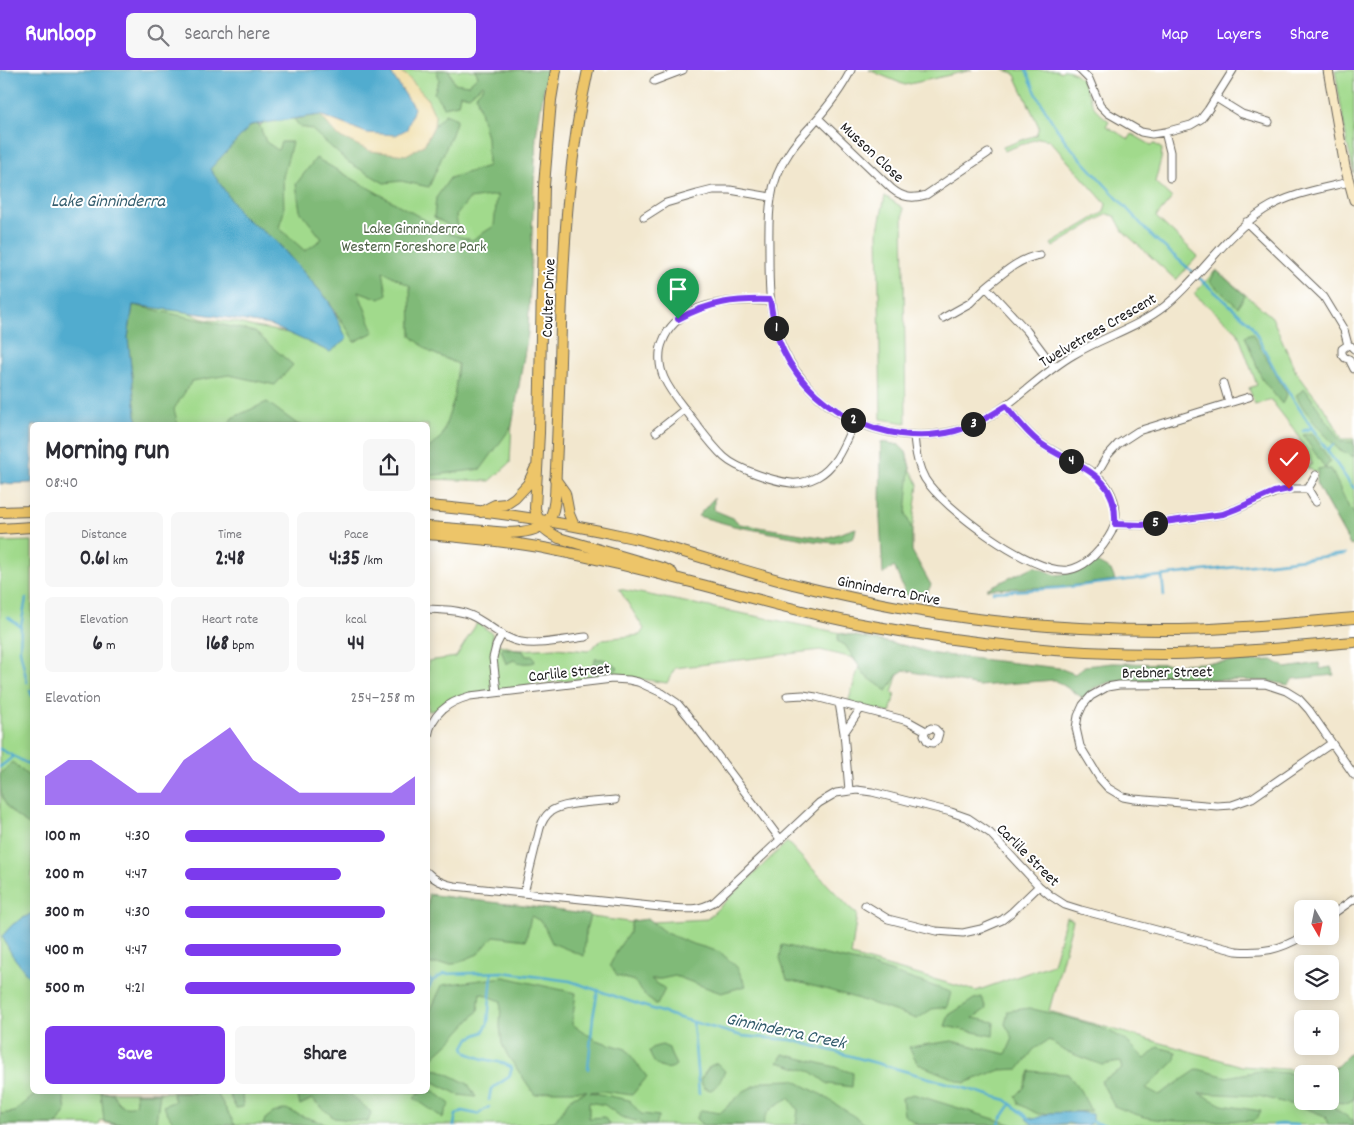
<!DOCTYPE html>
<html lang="en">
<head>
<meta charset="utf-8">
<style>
	body { margin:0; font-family:Dekko,sans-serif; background:#f7f7f7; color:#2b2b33; height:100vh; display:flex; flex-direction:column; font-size:19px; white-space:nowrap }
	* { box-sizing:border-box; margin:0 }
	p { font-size:16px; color:#7c7c81 }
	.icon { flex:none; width:28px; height:28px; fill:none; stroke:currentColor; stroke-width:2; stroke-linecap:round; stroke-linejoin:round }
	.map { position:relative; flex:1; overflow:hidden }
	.side { position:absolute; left:30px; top:352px; width:400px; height:672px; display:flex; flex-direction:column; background:#fff; border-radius:8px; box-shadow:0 2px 12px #0003 }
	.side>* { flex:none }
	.needle { width:32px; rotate:171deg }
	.controls { position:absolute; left:1294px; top:830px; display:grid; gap:10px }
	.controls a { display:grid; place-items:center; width:45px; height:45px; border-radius:8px; background:#fff; box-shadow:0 2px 12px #0003; font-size:25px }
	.pin { position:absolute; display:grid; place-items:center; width:42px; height:42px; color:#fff; margin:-51px -21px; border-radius:50% 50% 50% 0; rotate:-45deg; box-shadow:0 0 5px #0007 }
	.pin .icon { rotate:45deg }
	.km { position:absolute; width:25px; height:25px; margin:-12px; border-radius:50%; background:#222; color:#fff; font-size:14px; line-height:25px; text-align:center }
	.round { display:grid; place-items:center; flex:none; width:52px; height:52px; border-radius:8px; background:#f7f7f7 }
	.head { display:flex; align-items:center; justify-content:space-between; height:85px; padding:0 15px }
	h1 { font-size:28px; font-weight:800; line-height:38px }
	.figures { display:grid; grid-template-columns:repeat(3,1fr); gap:8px; height:85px; padding:5px 15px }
	.figures div { display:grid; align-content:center; border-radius:8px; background:#f7f7f7; text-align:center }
	.figures b { font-size:21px; font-weight:800 }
	.figures small { font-size:14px; font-weight:400 }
	.figures p { font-size:14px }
	.chart { height:140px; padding:10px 15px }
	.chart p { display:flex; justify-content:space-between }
	.chart svg { width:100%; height:90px; margin-top:5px; fill:#7c3aed; opacity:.7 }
	.action { display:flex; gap:10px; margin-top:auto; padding:10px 15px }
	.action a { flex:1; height:58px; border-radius:8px; background:#7c3aed; color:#fff; font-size:20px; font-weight:800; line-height:58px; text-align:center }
	.action a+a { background:#f7f7f7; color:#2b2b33 }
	ul { padding:0 15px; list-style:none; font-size:16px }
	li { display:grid; grid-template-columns:80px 60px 1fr; align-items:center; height:38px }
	li i { height:12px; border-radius:6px; background:#7c3aed }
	header { display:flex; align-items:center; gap:30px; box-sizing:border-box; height:70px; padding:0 25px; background:#7c3aed; color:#fff }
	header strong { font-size:24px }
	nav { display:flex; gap:28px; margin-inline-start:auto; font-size:18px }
	.search { width:350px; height:45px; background:#f7f7f7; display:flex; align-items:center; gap:12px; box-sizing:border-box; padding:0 18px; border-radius:8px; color:#7c7c81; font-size:19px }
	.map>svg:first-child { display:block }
</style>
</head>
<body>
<header>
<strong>Runloop</strong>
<div class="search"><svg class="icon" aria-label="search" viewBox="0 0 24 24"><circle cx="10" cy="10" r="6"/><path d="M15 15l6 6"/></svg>Search here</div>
<nav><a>Map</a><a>Layers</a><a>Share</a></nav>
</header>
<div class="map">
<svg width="1354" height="1055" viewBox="0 0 1354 1055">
	<rect width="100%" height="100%" fill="#fff"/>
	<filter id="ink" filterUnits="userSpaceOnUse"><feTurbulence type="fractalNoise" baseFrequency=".02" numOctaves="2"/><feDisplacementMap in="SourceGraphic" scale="10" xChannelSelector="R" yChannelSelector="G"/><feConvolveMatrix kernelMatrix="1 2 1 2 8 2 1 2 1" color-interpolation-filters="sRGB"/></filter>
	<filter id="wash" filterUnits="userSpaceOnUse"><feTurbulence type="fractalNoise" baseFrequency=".0096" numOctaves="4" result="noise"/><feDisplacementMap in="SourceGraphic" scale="20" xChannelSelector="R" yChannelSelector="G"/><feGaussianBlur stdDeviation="1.12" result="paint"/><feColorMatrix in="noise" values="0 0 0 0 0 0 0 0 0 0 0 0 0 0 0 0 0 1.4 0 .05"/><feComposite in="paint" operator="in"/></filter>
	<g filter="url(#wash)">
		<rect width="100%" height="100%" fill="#f2e7ce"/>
		<!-- green -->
		<path fill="#a1da8c" stroke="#5e7b54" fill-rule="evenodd" d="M372 0H529L510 393 490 411 428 409V355H136L130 301 131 282 144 239 149 236 180 238 200 248 208 250 236 252 250 256 288 263 313 271 341 257 334 242 341 251 339 239 266 159 253 65 266 49Z
			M869 0H972L905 15Z
			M1004 0H1057L1061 2 1063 0C1084 0 1086 23 1094 37 1098 42 1103 46 1109 51L1106 56 1129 69 1132 64 1151 75 1155 74 1162 79 1161 89 1155 112 1172 128 1156 147 1198 186 1176 210 1123 161 1115 146 1107 144 1053 177 1051 174 1104 142 1106 134 1049 70 1039 68 1004 81 1003 77 1036 65 1039 57 1014 3Z
			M1335 0H1354V103L1347 73Z
			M885 126 903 138 906 353 881 349 878 160Z
			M1216 200 1272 247 1296 302 1330 346 1342 369H1354V474L1351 476 1323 426 1321 422 1325 408 1306 397 1312 394 1296 362 1271 330 1255 335 1249 318 1257 315 1237 261 1194 224Z
			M881 372 899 375 906 382 910 398 918 414 912 460 880 449Z
			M32 471V1022H428V824L635 853 707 849 787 772 850 838 857 844 851 886 976 921 1053 894 1066 847 1073 850 1049 941 1242 996 1324 1002 1354 988V1055H113L101 1051 99 1055H0V472ZM1302 1004H1330V1031H1302Z
			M619 519 906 576 892 623 895 624 890 643 848 633 859 596 853 588 820 580 675 598 667 613 634 608 604 607 536 614 459 628 436 640 428 641V591L456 587 477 553 492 563 493 573 519 580 555 578 588 581 603 569 640 565 644 559Z"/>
		<!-- forest -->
		<path fill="#80ba78" stroke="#4e6b4a" d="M437 0H449L454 13 468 15 478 6 475 0H547L536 66 528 263 512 356 481 399 428 406V379L442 366 454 329 458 294 430 282 411 266 410 216 383 201 387 224 380 229 358 221 374 262 354 272C348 257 336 245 328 230L275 170 242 146 209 99 251 55 259 54 266 72 278 80 281 72H292L283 107 284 141 279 158 305 181 322 169 300 141 296 114 316 88 448 163 472 170 494 156 497 125 469 129 456 146 458 158 451 157 434 147 436 128 450 108 488 96 487 68 476 25 484 16 483 14 469 26 460 24 458 34 444 37 434 23 439 10Z
			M445 44 457 49 452 64 429 117 401 111 384 113 348 92 311 59 300 57 294 49 320 45 424 75 434 56Z
			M1216 200 1245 225 1238 237 1210 212Z
			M133 235 255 262 293 295 275 315 229 305 192 311 174 339 178 355H139L136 345 128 268Z
			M1252 263 1287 324 1282 334 1262 309 1245 266Z
			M1305 319 1341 372H1354V387L1338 379 1318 357 1304 339 1296 325Z
			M267 332 297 354 301 355H228L232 348Z
			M1312 363 1330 391 1325 399H1331L1349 438 1354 443V475L1351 476 1316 413 1318 399 1325 398 1303 365Z
			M881 372 899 375 906 382 910 398 906 444 912 460V481L931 515 925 527 906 525 894 496 883 504 880 449Z
			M714 428V440L733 448 740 454 826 468 856 458 854 467 835 473 814 471 734 456 698 446Z
			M1096 492 1111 500 1115 510 1061 517 986 519 1035 496 1056 505 1077 502Z
			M839 563 906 576 935 584 1059 598 1075 604 1085 596 1112 593 1180 594 1272 590 1286 598 1319 593 1320 599 1331 597 1334 605 1293 609 1288 615 1268 611 1222 610 1110 612 1094 618 1083 628 1055 610 978 616 904 600 897 605 887 621 863 604 859 596 845 575 837 571Z
			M502 578 523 581 526 586H533L535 592C530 594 519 594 514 590L506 594 501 579Z
			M596 588 598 589C606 588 612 593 618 598L611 604C604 601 597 605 590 601Z
			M12 692 32 709V757C22 751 7 740 3 729 0 721 0 712 0 704Z
			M431 825 533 837 590 845 586 860 584 886 552 873 542 852 531 846 526 870 494 866 478 884 454 894H428V828Z
			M648 849 666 863 690 873 720 882 737 897 746 916 721 923 675 906 661 909H651L665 919 657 935 647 928 634 911 617 906 610 895 619 877 629 863 632 851Z
			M782 875 866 894 951 922 947 937 932 939 917 949C874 934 832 919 787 910L780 889Z
			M504 907 576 923 572 954 596 970 626 979 647 1007 632 1025 602 1021 590 1022 629 1030 641 1044 659 1046 655 1055H644L640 1052 621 1047 605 1035 589 1032V1048L604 1047 610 1055H535L539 1053 555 1051 571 1028 587 1021H549L535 1025 508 986 502 974 500 956 501 931 480 923 478 941 450 972 429 991 428 990V946L442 915Z
			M982 927 986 939 973 948 994 952 993 966 945 956 949 945 974 929Z
			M1029 938C1056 945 1102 954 1125 970 1132 975 1138 983 1145 989L1158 977 1176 982 1175 991 1146 1018 1159 1025 1198 999 1227 1007 1260 1001 1302 1004V1031H1330V1007L1333 1008 1335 998 1354 979V1029L1347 1033 1331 1032 1337 1040 1354 1051V1055H1328L1325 1046 1305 1038 1259 1026 1199 1023 1222 1035 1261 1041 1255 1051C1222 1050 1188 1054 1155 1049 1141 1047 1127 1041 1114 1036L1101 1011 1122 999 1120 992 1102 995 1065 981 1049 970 1034 979 1019 999 1000 1000 964 1013 918 994 909 977 952 971 1006 984 1013 968 1005 954 1008 941Z
			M662 975 669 978 671 985 676 995C670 1001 660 999 654 992 652 989 650 984 649 981L654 977Z
			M783 984 835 997 853 1003 852 1017 828 1014 812 1002 778 992Z
			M717 993 725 1001 718 1015 711 1020 704 1018 700 1010 710 996Z
			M428 999 440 1000 468 1014 476 1027 459 1025 428 1009Z
			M1030 1001 1068 1004 1080 1020 1091 1041 1038 1044 1019 1034 1016 1026 1024 1018Z
			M793 1010 822 1025 867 1055H801L796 1054 798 1040 789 1028C777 1034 765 1040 763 1055H703L696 1049 701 1040 720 1043 744 1021 765 1011Z
			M434 1021 450 1034 446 1040 443 1048 414 1028 419 1023 429 1022Z
			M63 1022 66 1040 57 1055H0V1044L14 1042 37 1023Z
			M101 1023H113C116 1033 123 1039 135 1035L136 1029 135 1023H160L156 1052C142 1055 118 1055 104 1052Z
			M172 1023H217L235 1055H175L163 1036 175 1031Z
			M228 1023H242L243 1037 236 1038Z
			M297 1023H349L371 1042 368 1052 334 1048 312 1029 300 1035Z
			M913 1024 1014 1055H918L904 1045 902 1028Z
			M286 1039 302 1046 330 1055H263L265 1049 273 1043Z"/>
		<!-- sand -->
		<path fill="#eeda9e" stroke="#857b5d" d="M389 0H396L406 5 427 28 435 46 434 56 424 75 406 85 370 81 338 66 320 45 367 63 414 38Z"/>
		<!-- water -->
		<path fill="#51accf" stroke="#366476" d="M0 0H389L414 38 407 59 396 65 367 63 320 45 251 55 210 99 242 146 275 170 328 230 347 269 330 282 270 255 216 246 133 235 128 268 136 345 139 355H32V413L0 414Z
			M32 843V911L12 885 2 866 13 854Z
			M1078 1042 1092 1044V1052L1087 1055H1077L1068 1053 1052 1055H1037L1032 1054 1026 1049 1031 1047 1034 1049 1050 1043Z"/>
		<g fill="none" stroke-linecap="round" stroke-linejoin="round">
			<!-- stream -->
			<path stroke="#51accf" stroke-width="2.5" d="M1026 0 1037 25 1053 53 1067 73 1084 92 1153 167 1251 254 1277 304 1308 352 1351 415 1354 418
				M1303 361 1311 358
				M1327 380 1333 375
				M1162 506 1164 526
				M993 522 1060 518 1345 484
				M26 528 21 557 20 580 27 612
				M8 547 21 557
				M30 620 32 626
				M0 679 32 696
				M0 697 14 686
				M428 908 432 911 444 904 503 902 570 911 676 947 742 966 792 970 880 994 1006 1030 1031 1050
				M428 919 432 912
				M693 952 699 1024
				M588 999 593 947 598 920
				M489 1030 491 1019 509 1007 512 998 503 993 483 989 467 983 464 977 469 968 483 962 488 953 492 903
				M1089 1051 1105 1055
				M454 1055 456 1045 462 1041 477 1044 489 1037
				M999 1055 1001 1049 1011 1034
				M1274 1055 1280 1054 1298 1055"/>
		</g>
	</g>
	<g filter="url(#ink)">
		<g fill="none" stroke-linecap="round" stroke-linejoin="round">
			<!-- street casing -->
			<g stroke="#67635a" stroke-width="9">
				<path id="street" d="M851 0C841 21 826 39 811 56 803 65 795 73 789 83 780 96 773 113 771 129 768 147 769 165 769 183 769 212 769 239 778 266 783 282 792 297 802 309 842 362 922 381 981 351 1015 334 1040 304 1073 285 1103 267 1137 258 1165 236 1201 207 1225 165 1264 140 1289 124 1320 119 1349 112
					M1080 0 1089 9 1100 35 1108 43 1141 62 1152 64 1165 62 1191 55 1201 49 1208 40 1233 0
					M654 11 683 0
					M1216 28 1242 44 1269 52
					M818 48 892 119C903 128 913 129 926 125L988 83
					M1165 62 1170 82V108
					M644 147 666 133 697 124 713 120H730L771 127
					M1246 152 1324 227 1344 260 1348 275 1351 276 1354 279
					M986 217C1002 204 1019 188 1040 185
					M770 231C733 229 678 231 663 271 658 282 659 297 664 308 670 322 681 334 690 346 701 360 711 375 724 387 737 399 773 411 791 413 800 414 809 411 817 407 838 396 845 371 855 351
					M943 248 970 233 986 217 1027 261 1054 297
					M1348 275 1342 279V284L1345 288 1349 289 1354 299
					M1223 313 1229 333 1249 327
					M656 362 685 339
					M914 365C915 380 917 395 925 409 943 438 1033 505 1068 500 1086 497 1099 482 1108 468 1119 452 1118 434 1108 418 1096 398 1059 387 1039 372 1026 362 1016 349 1006 336
					M1096 405 1107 386 1118 374 1138 361 1229 333
					M1308 419 1316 432
					M1115 454 1142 455 1223 444 1236 439 1274 423 1289 419H1308L1316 405
					M428 539C441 540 457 539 470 545 487 552 502 569 521 572 538 576 568 569 586 567
					M497 622 493 588 496 576 502 564
					M787 626 803 625 816 627 908 651 926 661 931 658 935 659 939 663 937 670 933 673 928 672 924 665 926 661
					M839 633 844 663
					M428 666C432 643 448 632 470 626L612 609 629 610 638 612 662 623 677 633 688 646 780 769
					M1332 673 1252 728 1232 735 1217 736 1134 729 1123 727 1108 718 1100 709 1080 676 1076 658 1078 646 1083 635 1091 626 1107 617 1119 615 1265 614 1286 621 1299 629 1309 640 1354 705
					M849 720 844 663 861 638
					M428 803C435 811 444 814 454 816L670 838C689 839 697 841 714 832L819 733 836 723 857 720 872 722 951 742 968 748 990 763 1039 816 1051 826 1065 835 1081 840 1236 881C1262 883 1280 880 1303 866
					M524 823 540 758C542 752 545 746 550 742 562 732 599 732 615 730
					M865 835 888 849 936 861 963 863 981 859 1002 850 1012 842 1039 816
					M1330 846 1354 829"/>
			</g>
			<!-- secondary casing -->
			<g stroke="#67635a" stroke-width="11">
				<path id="secondary" d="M1328 0 1345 97 1354 130"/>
			</g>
			<!-- primary casing -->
			<g stroke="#67635a" stroke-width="12">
				<path id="primary" d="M556 0 551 30 544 116 539 363 535 438C538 455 544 460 559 468L665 499 672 503
					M555 409 565 423 569 444 574 456
					M428 436C496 441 565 453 633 468 689 482 744 502 801 516 839 525 878 534 916 540 1003 555 1092 561 1180 560 1238 559 1296 553 1354 548
					M0 442 32 441
					M481 442 495 435 506 434 515 428 528 414 535 399
					M428 457C447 458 467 460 486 461 498 462 510 464 521 462 532 461 546 456 551 446 557 432 555 414 556 399 558 351 560 303 561 254 564 169 569 84 588 0
					M0 459 32 457
					M428 464C468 468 509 471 549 479 595 488 642 499 687 511 747 526 805 544 866 555 968 574 1071 585 1175 584 1235 583 1294 577 1354 572"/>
			</g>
			<!-- street -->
			<use href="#street" stroke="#fff" stroke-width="7"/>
			<!-- secondary -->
			<use href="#secondary" stroke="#f8e8c3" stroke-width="9"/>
			<!-- primary -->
			<use href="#primary" stroke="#edc569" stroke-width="10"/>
		</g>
	</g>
	<g fill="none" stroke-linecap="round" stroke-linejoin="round" filter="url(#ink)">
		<!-- route casing -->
		<g stroke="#fff" stroke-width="10">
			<path id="route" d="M678 249C710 232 734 229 770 230 772 243 774 256 778 268 803 338 883 379 955 361 974 356 990 346 1006 336 1016 349 1027 363 1040 373 1075 398 1118 401 1115 454L1142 455 1223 444 1236 439 1274 422 1289 419"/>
		</g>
		<!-- route -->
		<use href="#route" stroke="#7c3aed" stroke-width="6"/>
	</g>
	<g text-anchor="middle" stroke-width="4" stroke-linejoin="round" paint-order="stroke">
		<!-- street labels -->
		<g font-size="16" fill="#1c1c1c" stroke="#fff">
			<text transform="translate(873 81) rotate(43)" y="6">Musson Close</text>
			<text transform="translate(547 228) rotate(-88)" y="6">Coulter Drive</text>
			<text transform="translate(1097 259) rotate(-30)" y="6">Twelvetrees Crescent</text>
			<text transform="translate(889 519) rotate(11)" y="6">Ginninderra Drive</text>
			<text transform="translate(569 601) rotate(-6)" y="6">Carlile Street</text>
			<text transform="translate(1167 601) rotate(-1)" y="6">Brebner Street</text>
			<text transform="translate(1029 784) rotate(45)" y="6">Carlile Street</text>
		</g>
		<!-- park labels -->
		<g font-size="16" fill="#4b5e43" stroke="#fff">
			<text x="414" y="163">Lake Ginninderra<tspan x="414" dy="18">Western Foreshore Park</tspan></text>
		</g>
		<!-- water labels -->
		<g font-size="18" font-style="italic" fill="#345d6d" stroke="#fff">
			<text x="108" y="136">Lake Ginninderra</text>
			<text transform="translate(786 960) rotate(12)" y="6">Ginninderra Creek</text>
		</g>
	</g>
</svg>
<div class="controls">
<a><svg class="needle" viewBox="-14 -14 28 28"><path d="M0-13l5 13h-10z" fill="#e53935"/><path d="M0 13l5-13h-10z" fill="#7c7c81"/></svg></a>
<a><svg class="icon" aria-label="layers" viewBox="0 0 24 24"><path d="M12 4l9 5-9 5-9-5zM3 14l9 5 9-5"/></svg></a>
<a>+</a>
<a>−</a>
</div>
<div class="pin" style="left:678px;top:249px;background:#1e9e55"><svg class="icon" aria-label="arrive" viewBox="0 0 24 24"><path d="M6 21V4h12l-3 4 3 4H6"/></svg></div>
<div class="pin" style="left:1289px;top:419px;background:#d93025"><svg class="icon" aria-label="check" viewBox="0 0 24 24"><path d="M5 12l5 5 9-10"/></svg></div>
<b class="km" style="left:776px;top:258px">1</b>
<b class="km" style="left:853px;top:350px">2</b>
<b class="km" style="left:973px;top:354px">3</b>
<b class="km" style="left:1071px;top:391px">4</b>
<b class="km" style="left:1155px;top:453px">5</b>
<section class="side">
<div class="head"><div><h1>Morning run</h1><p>08:40</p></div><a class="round"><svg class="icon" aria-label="share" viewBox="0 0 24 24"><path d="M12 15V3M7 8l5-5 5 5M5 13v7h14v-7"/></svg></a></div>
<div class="figures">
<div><p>Distance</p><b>0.61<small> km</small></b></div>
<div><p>Time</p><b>2:48</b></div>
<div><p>Pace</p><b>4:35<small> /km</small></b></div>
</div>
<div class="figures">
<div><p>Elevation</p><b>6<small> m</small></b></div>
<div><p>Heart rate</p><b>168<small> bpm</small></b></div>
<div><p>kcal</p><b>44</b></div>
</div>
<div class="chart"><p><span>Elevation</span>254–258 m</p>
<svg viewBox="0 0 160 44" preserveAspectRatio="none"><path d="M0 44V30L10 22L20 22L30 30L40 38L50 38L60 22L70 14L80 6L90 22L100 30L110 38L120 38L130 38L140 38L150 38L160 30V44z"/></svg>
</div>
<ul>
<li><b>100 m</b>4:30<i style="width:87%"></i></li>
<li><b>200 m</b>4:47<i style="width:68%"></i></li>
<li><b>300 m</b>4:30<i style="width:87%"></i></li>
<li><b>400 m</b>4:47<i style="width:68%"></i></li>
<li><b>500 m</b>4:21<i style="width:100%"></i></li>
</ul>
<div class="action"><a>Save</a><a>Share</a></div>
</section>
</div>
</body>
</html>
